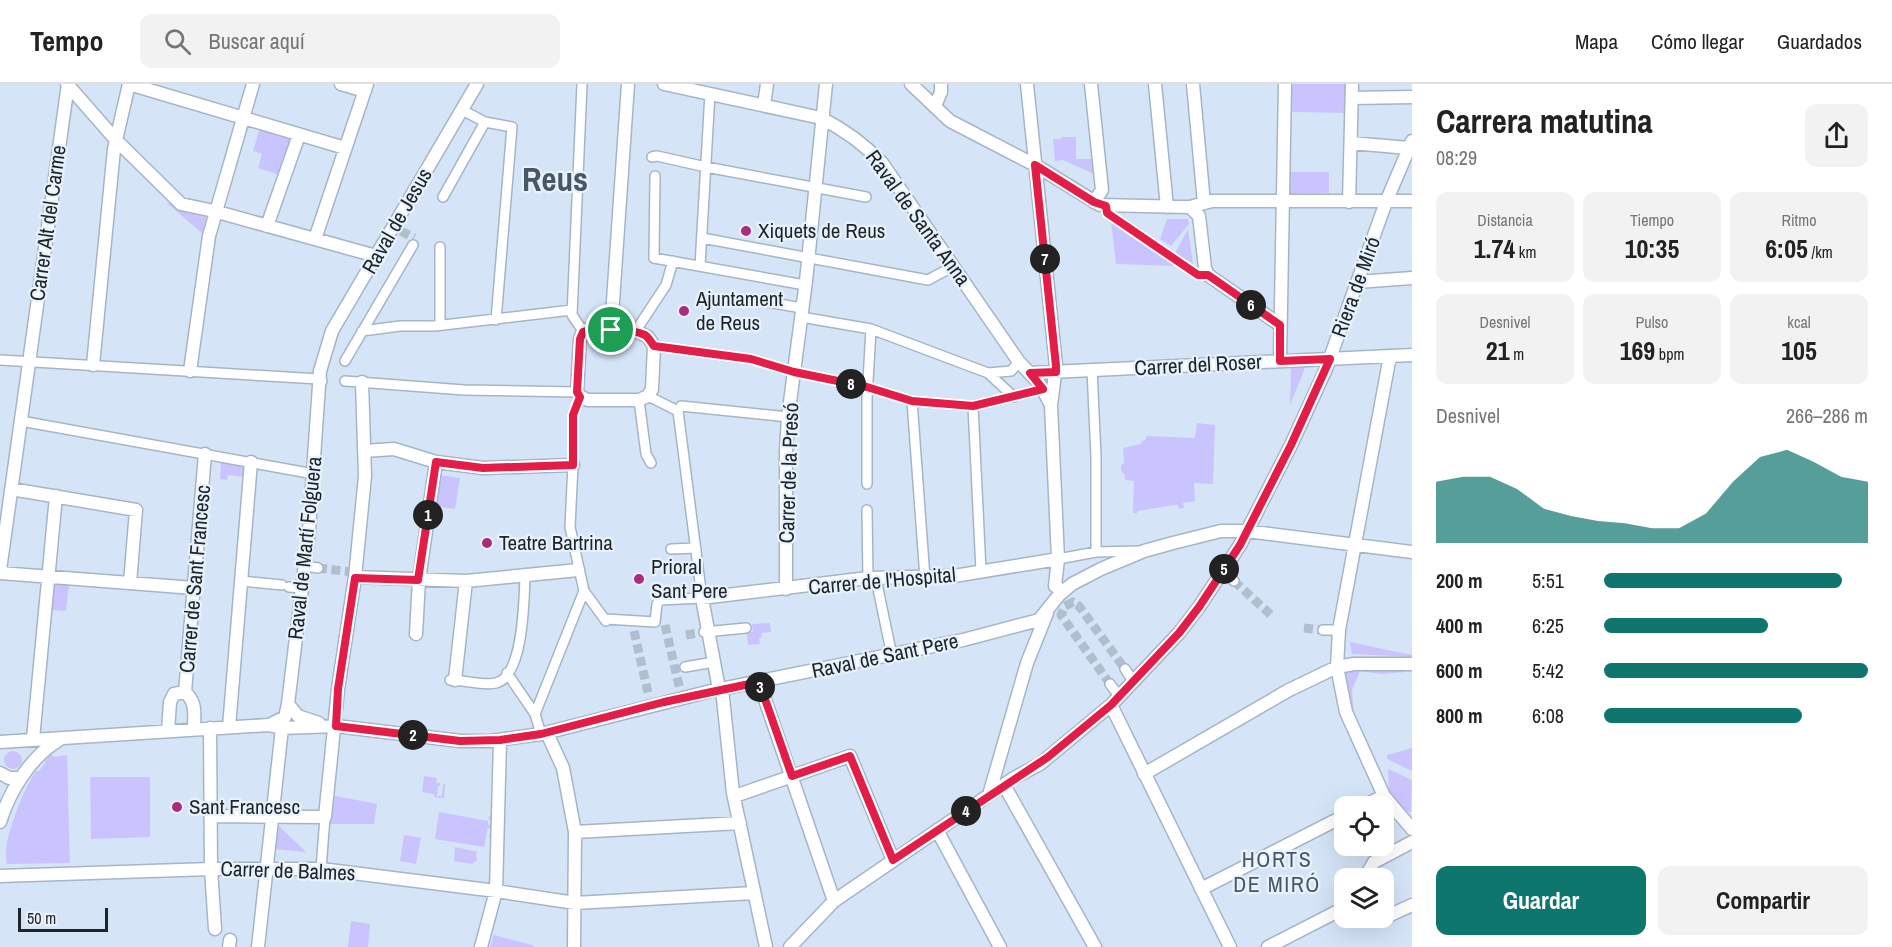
<!DOCTYPE html>
<html lang="es">
<head>
<meta charset="utf-8">
<style>
	body { margin:0; font-family:"Archivo Narrow",sans-serif; background:#f2f2f2; color:#222; height:100vh; display:flex; flex-direction:column; font-size:22px; white-space:nowrap }
	* { box-sizing:border-box; margin:0 }
	p { font-size:20px; color:#767676 }
	.icon { flex:none; width:33px; height:33px; fill:none; stroke:currentColor; stroke-width:2; stroke-linecap:round; stroke-linejoin:round }
	.map { position:relative; flex:1; overflow:hidden }
	.panel { display:flex; flex-direction:column; background:#fff; width:480px }
	.panel>* { flex:none }
	.tools { position:absolute; left:1334px; top:712px; display:grid; gap:12px }
	.tools a { display:grid; place-items:center; width:60px; height:60px; border-radius:12px; background:#fff; box-shadow:0 6px 24px #0002; font-size:30px }
	.scale { position:absolute; left:18px; bottom:15px; width:90px; box-sizing:border-box; padding-left:6px; border:3px solid #1e242a; border-top:0; font-size:16px; line-height:21px; white-space:nowrap; color:#1e242a; -webkit-text-stroke:4px #e8f2fc; paint-order:stroke }
	.pin { position:absolute; display:grid; place-items:center; width:51px; height:51px; color:#fff; margin:-26px; border:3px solid #fff; border-radius:50%; box-shadow:0 2px 6px #0007 }
	.km { position:absolute; width:30px; height:30px; margin:-15px; border-radius:50%; background:#222; color:#fff; font-size:16px; line-height:30px; text-align:center }
	.round { display:grid; place-items:center; flex:none; width:63px; height:63px; border-radius:12px; background:#f2f2f2 }
	.headline { display:flex; align-items:center; justify-content:space-between; height:102px; padding:0 24px }
	h1 { font-size:33px; font-weight:700; line-height:45px }
	.metrics { display:grid; grid-template-columns:repeat(3,1fr); gap:9px; height:102px; padding:6px 24px }
	.metrics div { display:grid; align-content:center; border-radius:12px; background:#f2f2f2; text-align:center }
	.metrics b { font-size:26px; font-weight:700 }
	.metrics small { font-size:16px; font-weight:400 }
	.metrics p { font-size:16px }
	.chart { height:168px; padding:12px 24px }
	.chart p { display:flex; justify-content:space-between }
	.chart svg { width:100%; height:108px; margin-top:6px; fill:#0f766e; opacity:.7 }
	.cta { display:flex; gap:12px; margin-top:auto; padding:12px 24px }
	.cta a { flex:1; height:69px; border-radius:12px; background:#0f766e; color:#fff; font-size:24px; font-weight:700; line-height:69px; text-align:center }
	.cta a+a { background:#f2f2f2; color:#222 }
	ul { padding:0 24px; list-style:none; font-size:20px }
	li { display:grid; grid-template-columns:96px 72px 1fr; align-items:center; height:45px }
	li i { height:15px; border-radius:8px; background:#0f766e }
	header { display:flex; align-items:center; gap:36px; box-sizing:border-box; height:84px; padding:0 30px; background:#fff; border-bottom:2px solid #e0e0e0 }
	header strong { font-size:28px }
	nav { display:flex; gap:33px; margin-inline-start:auto; font-size:21px }
	.search { width:420px; height:54px; background:#f2f2f2; display:flex; align-items:center; gap:15px; box-sizing:border-box; padding:0 21px; border-radius:12px; color:#767676; font-size:22px }
	main { display:flex; flex:1; min-height:0 }
	.map>svg:first-child { display:block }
</style>
</head>
<body>
<header>
<strong>Tempo</strong>
<div class="search"><svg class="icon" aria-label="search" viewBox="0 0 24 24"><circle cx="10" cy="10" r="6"/><path d="M15 15l6 6"/></svg>Buscar aquí</div>
<nav><a>Mapa</a><a>Cómo llegar</a><a>Guardados</a></nav>
</header>
<main>
<div class="map">
<svg width="1412" height="863" viewBox="0 0 1412 863">
	<rect width="100%" height="100%" fill="#d5e5f7"/>
	<!-- green -->
	<path fill="#c9c4fd" d="M1292 0H1348V29L1292 28Z
		M260 44 293 54 279 91 258 84 262 70 253 67Z
		M1061 53H1076V75H1093L1094 90 1063 76 1055 77 1053 55H1061Z
		M1290 88H1329V109L1289 110Z
		M167 119 210 130 204 151Z
		M1167 135H1188L1189 140 1171 162 1160 155Z
		M1111 137 1177 182 1116 180Z
		M1188 145 1193 180 1175 169Z
		M1305 283 1303 289 1290 321 1291 284Z
		M1197 339 1215 341 1213 400 1194 399 1195 417 1183 419 1184 424 1179 425 1178 421H1174L1138 427 1137 429H1133L1134 397 1125 396V390L1122 389 1121 382 1124 379 1123 364 1141 360 1142 357 1145 356 1147 352 1195 354Z
		M221 378 246 382V393L228 391 227 396 220 395Z
		M439 391 460 394 455 425 435 422Z
		M54 498 69 499 66 527 51 526Z
		M770 539 771 548 761 549 762 553 759 554 760 560 748 561 747 548H753L752 540Z
		M1350 558 1412 571V573L1352 570Z
		M1406 584V588L1381 590 1360 587 1352 606 1354 631 1370 671 1352 631 1344 590 1348 585Z
		M1412 664V687L1387 675V671Z
		M4 676a9 9 0 1 1 18 0a9 9 0 1 1-18 0Z
		M51 670 55 673 67 671 70 779 7 780C0 761 24 704 36 687H39L45 679V676Z
		M1388 685 1412 696 1411 728 1403 727 1389 707Z
		M424 692 437 694 436 699H440V702H438L437 712H442L443 700H445L444 714 434 713V710L422 708Z
		M90 693H150V753L91 755Z
		M331 711 377 720 374 740H328Z
		M439 728 488 737V742L491 738 488 733 494 731 493 755 489 753 491 747 488 743 484 763 435 755Z
		M278 741 306 768 274 765Z
		M404 751 421 754 416 780 400 777Z
		M455 763 478 768 476 770 477 776 472 780 454 777Z
		M351 837 370 840 368 863H348Z
		M494 851 532 861 535 863H490Z"/>
	<g fill="none" stroke-linecap="round" stroke-linejoin="round">
		<!-- pedestrian-tunnel -->
		<path stroke="#b0bece" stroke-width="9" stroke-dasharray="9 4.5" stroke-linecap="butt" d="M401 147 414 154
			M318 484 352 488
			M1234 497 1271 531
			M665 541 680 606
			M1304 544 1323 546
			M634 547 649 613
			M686 551 704 548
			M1110 600 1061 531 1065 522 1073 518 1079 522 1125 585"/>
		<!-- pedestrian casing -->
		<g stroke="#a6b5c6" stroke-width="12">
			<path id="pedestrian" d="M582 0 572 231 583 247
				M462 26 485 38 512 43 496 236
				M652 73 657 72 706 83 866 113
				M655 92 654 174 805 201
				M443 113 485 38
				M1106 122 1107 129 1198 191H1208
				M702 154 928 196 954 182
				M700 182 710 9
				M750 215 802 224
				M801 233 871 245 988 289 1011 287 1019 278
				M440 241V163
				M362 247 400 242H435L572 226
				M635 248 666 201 673 177
				M654 262 751 275 794 288 867 303 912 317 973 322 1043 305
				M0 276 319 295 322 297
				M345 277 413 161
				M1092 285 1096 373V468
				M988 289 1014 313
				M345 297 464 306 577 308
				M648 312 678 327
				M581 313 573 331V381L570 443 584 507 606 537
				M639 316 646 370 651 379
				M912 317 925 494
				M973 322 981 487
				M678 327 681 322 788 333
				M21 337 314 390
				M867 400V314L871 245
				M867 426 868 494
				M671 465 696 464
				M1058 475 1096 468 1139 467
				M306 482 318 484
				M1223 487 1234 497
				M876 495 892 572
				M241 497 282 501
				M289 503 303 504
				M606 535 655 538 657 520 660 516 702 514 678 327
				M1323 546H1339
				M704 548 746 544
				M685 583 714 578
				M1125 585 1133 597
				M507 589 535 630
				M450 596C464 596 483 602 496 599 524 592 524 514 525 492
				M1110 600 1119 612
				M541 650 535 630 584 507
				M321 785 325 733"/>
		</g>
		<!-- minor casing -->
		<g stroke="#a6b5c6" stroke-width="15">
			<path id="minor" d="M67 0 116 56 181 120 214 127 376 172
				M129 0 345 64
				M341 0 365 7
				M664 0 821 34C845 46 864 60 882 79L1019 278 1039 299 1051 321
				M911 0 950 37 1035 81 1100 121 1190 123 1212 117H1412
				M1027 0 1056 282 1051 321 1058 475 1055 502 1063 507
				M1091 0 1102 106 1094 118
				M1155 0 1167 123
				M1193 0 1204 119
				M1352 14 1412 13
				M764 21 767 0
				M935 22 941 8V0
				M1351 59 1409 64
				M1349 118 1352 0
				M1190 123 1199 132 1205 184 1208 191 1280 241
				M267 142 299 51
				M315 155 367 0
				M1357 198 1412 194
				M592 244 638 248 648 253 654 262 652 305 648 312 639 316H588L581 313 577 308 580 255 583 247Z
				M611 246 628 0
				M1390 272 1339 546 1337 583 1346 628 1384 712 1412 745
				M1280 277 1285 0
				M93 281 114 65 129 0
				M190 287 209 152 253 0
				M1030 289 1412 271
				M364 367 394 365 436 378 483 384 573 381
				M11 405 136 426 130 499
				M0 486 68 0
				M0 489 194 504
				M355 493 466 497 578 486
				M786 505V366L788 333 806 197 826 0
				M416 550 419 496 436 378
				M455 596 466 497
				M759 598 834 817
				M719 605 702 514 868 494 954 492 1058 475
				M722 605 733 709 766 863
				M185 608 205 370
				M185 608C197 619 194 630 194 645
				M288 620 298 632 319 639
				M1111 621 1230 863
				M269 641 285 633 288 620 309 446 320 287 332 247 477 0
				M229 643 251 378
				M210 644 211 785 215 845
				M168 647 170 618 174 610 185 608
				M547 649 563 684 575 748 574 863
				M33 655 56 412
				M0 658 268 641 282 644 336 642 460 657H490L541 650 711 607 963 556 1039 536 1059 511 1072 500 1101 485 1144 467 1173 459 1221 447H1246L1412 468
				M0 689 9 694H21
				M1144 690 1289 606 1337 583 1354 580H1412
				M1004 701 1095 863
				M989 711 1027 579 1047 529
				M735 712 850 672 893 776
				M1361 723 1384 712
				M211 732 325 733 338 605 355 493 365 392 362 298
				M0 738C9 708 31 672 59 656
				M937 746 1000 863
				M575 748 740 739
				M0 792 211 785H321L496 807 575 819 754 809
				M1364 795 1374 778 1412 758
				M1201 805 1344 732
				M1383 830 1388 832 1412 821
				M229 863 230 856
				M258 863 282 644
				M481 863 496 807 500 656
				M790 863 834 817 1014 694 1040 680 1111 621 1179 549 1199 523 1240 461 1291 361 1326 285 1386 118 1412 57
				M1268 863 1344 824"/>
		</g>
		<!-- pedestrian -->
		<use href="#pedestrian" stroke="#fff" stroke-width="9"/>
		<!-- minor -->
		<use href="#minor" stroke="#fff" stroke-width="12"/>
	</g>
	<g fill="none" stroke-linecap="round" stroke-linejoin="round">
		<!-- route casing -->
		<g stroke="#fff" stroke-width="12">
			<path id="route" d="M1035 81 1094 118 1106 122 1107 129 1198 191H1208L1280 241V277L1330 275 1291 361 1240 461 1199 523 1179 549 1111 621 1048 673 893 776 850 672 792 692 759 598 664 618 541 650 500 656 460 657 336 642 338 605 355 494 418 496 436 378 483 384 573 381V331L580 313 577 308 580 255 583 248C596 243 632 245 645 251 649 254 651 258 654 262L751 275 794 288 867 303 912 317 973 322 1043 305 1030 289 1056 288V282Z"/>
		</g>
		<!-- route -->
		<use href="#route" stroke="#e11d48" stroke-width="8"/>
	</g>
	<!-- markers -->
	<g fill="#a92c7d" stroke="#e8f2fc" stroke-width="2">
		<circle cx="746" cy="147" r="6"/>
		<circle cx="684" cy="227" r="6"/>
		<circle cx="487" cy="459" r="6"/>
		<circle cx="639" cy="495" r="6"/>
		<circle cx="177" cy="723" r="6"/>
	</g>
	<g text-anchor="middle" stroke-width="4.5" stroke-linejoin="round" paint-order="stroke">
		<!-- street labels -->
		<g font-size="21" fill="#1e242a" stroke="#e8f2fc">
			<text transform="translate(918 134) rotate(54)" y="7">Raval de Santa Anna</text>
			<text transform="translate(397 137) rotate(-60)" y="7">Raval de Jesus</text>
			<text transform="translate(48 139) rotate(-82)" y="7">Carrer Alt del Carme</text>
			<text transform="translate(1356 203) rotate(-70)" y="7">Riera de Miró</text>
			<text transform="translate(1198 281) rotate(-3)" y="7">Carrer del Roser</text>
			<text transform="translate(789 389) rotate(-88)" y="7">Carrer de la Presó</text>
			<text transform="translate(305 464) rotate(-84)" y="7">Raval de Martí Folguera</text>
			<text transform="translate(195 495) rotate(-85)" y="7">Carrer de Sant Francesc</text>
			<text transform="translate(882 497) rotate(-5)" y="7">Carrer de l'Hospital</text>
			<text transform="translate(885 572) rotate(-12)" y="7">Raval de Sant Pere</text>
			<text transform="translate(288 787) rotate(2)" y="7">Carrer de Balmes</text>
		</g>
		<!-- poi labels -->
		<g font-size="21" fill="#1e242a" stroke="#e8f2fc" text-anchor="start">
			<text x="758" y="154">Xiquets de Reus</text>
			<text x="696" y="222">Ajuntament<tspan x="696" dy="24">de Reus</tspan></text>
			<text x="499" y="466">Teatre Bartrina</text>
			<text x="651" y="490">Prioral<tspan x="651" dy="24">Sant Pere</tspan></text>
			<text x="189" y="730">Sant Francesc</text>
		</g>
		<!-- neighbourhood labels -->
		<g font-size="22" letter-spacing="1.5" fill="#495665" stroke="#e8f2fc">
			<text x="1277" y="783">HORTS<tspan x="1277" dy="25">DE MIRÓ</tspan></text>
		</g>
		<!-- town labels -->
		<g font-size="33" font-weight="bold" fill="#495665" stroke="#e8f2fc">
			<text x="555" y="107">Reus</text>
		</g>
	</g>
</svg>
<div class="tools">
<a><svg class="icon" aria-label="locate" viewBox="0 0 24 24"><circle cx="12" cy="12" r="6"/><path d="M12 2v4M12 18v4M2 12h4M18 12h4"/></svg></a>
<a><svg class="icon" aria-label="layers" viewBox="0 0 24 24"><path d="M12 4l9 5-9 5-9-5zM3 14l9 5 9-5"/></svg></a>
</div>
<div class="scale">50 m</div>
<div class="pin" style="left:611px;top:246px;background:#1e9e55"><svg class="icon" aria-label="arrive" viewBox="0 0 24 24"><path d="M6 21V4h12l-3 4 3 4H6"/></svg></div>
<b class="km" style="left:428px;top:431px">1</b>
<b class="km" style="left:413px;top:651px">2</b>
<b class="km" style="left:760px;top:603px">3</b>
<b class="km" style="left:966px;top:727px">4</b>
<b class="km" style="left:1224px;top:485px">5</b>
<b class="km" style="left:1251px;top:221px">6</b>
<b class="km" style="left:1045px;top:175px">7</b>
<b class="km" style="left:851px;top:300px">8</b>
</div>
<section class="panel">
<div class="headline"><div><h1>Carrera matutina</h1><p>08:29</p></div><a class="round"><svg class="icon" aria-label="share" viewBox="0 0 24 24"><path d="M12 15V3M7 8l5-5 5 5M5 13v7h14v-7"/></svg></a></div>
<div class="metrics">
<div><p>Distancia</p><b>1.74<small> km</small></b></div>
<div><p>Tiempo</p><b>10:35</b></div>
<div><p>Ritmo</p><b>6:05<small> /km</small></b></div>
</div>
<div class="metrics">
<div><p>Desnivel</p><b>21<small> m</small></b></div>
<div><p>Pulso</p><b>169<small> bpm</small></b></div>
<div><p>kcal</p><b>105</b></div>
</div>
<div class="chart"><p><span>Desnivel</span>266–286 m</p>
<svg viewBox="0 0 160 44" preserveAspectRatio="none"><path d="M0 44V19L10 17L20 17L30 22L40 30L50 33L60 35L70 36L80 38L90 38L100 32L110 19L120 9L130 6L140 11L150 17L160 19V44z"/></svg>
</div>
<ul>
<li><b>200 m</b>5:51<i style="width:90%"></i></li>
<li><b>400 m</b>6:25<i style="width:62%"></i></li>
<li><b>600 m</b>5:42<i style="width:100%"></i></li>
<li><b>800 m</b>6:08<i style="width:75%"></i></li>
</ul>
<div class="cta"><a>Guardar</a><a>Compartir</a></div>
</section>
</main>
</body>
</html>
